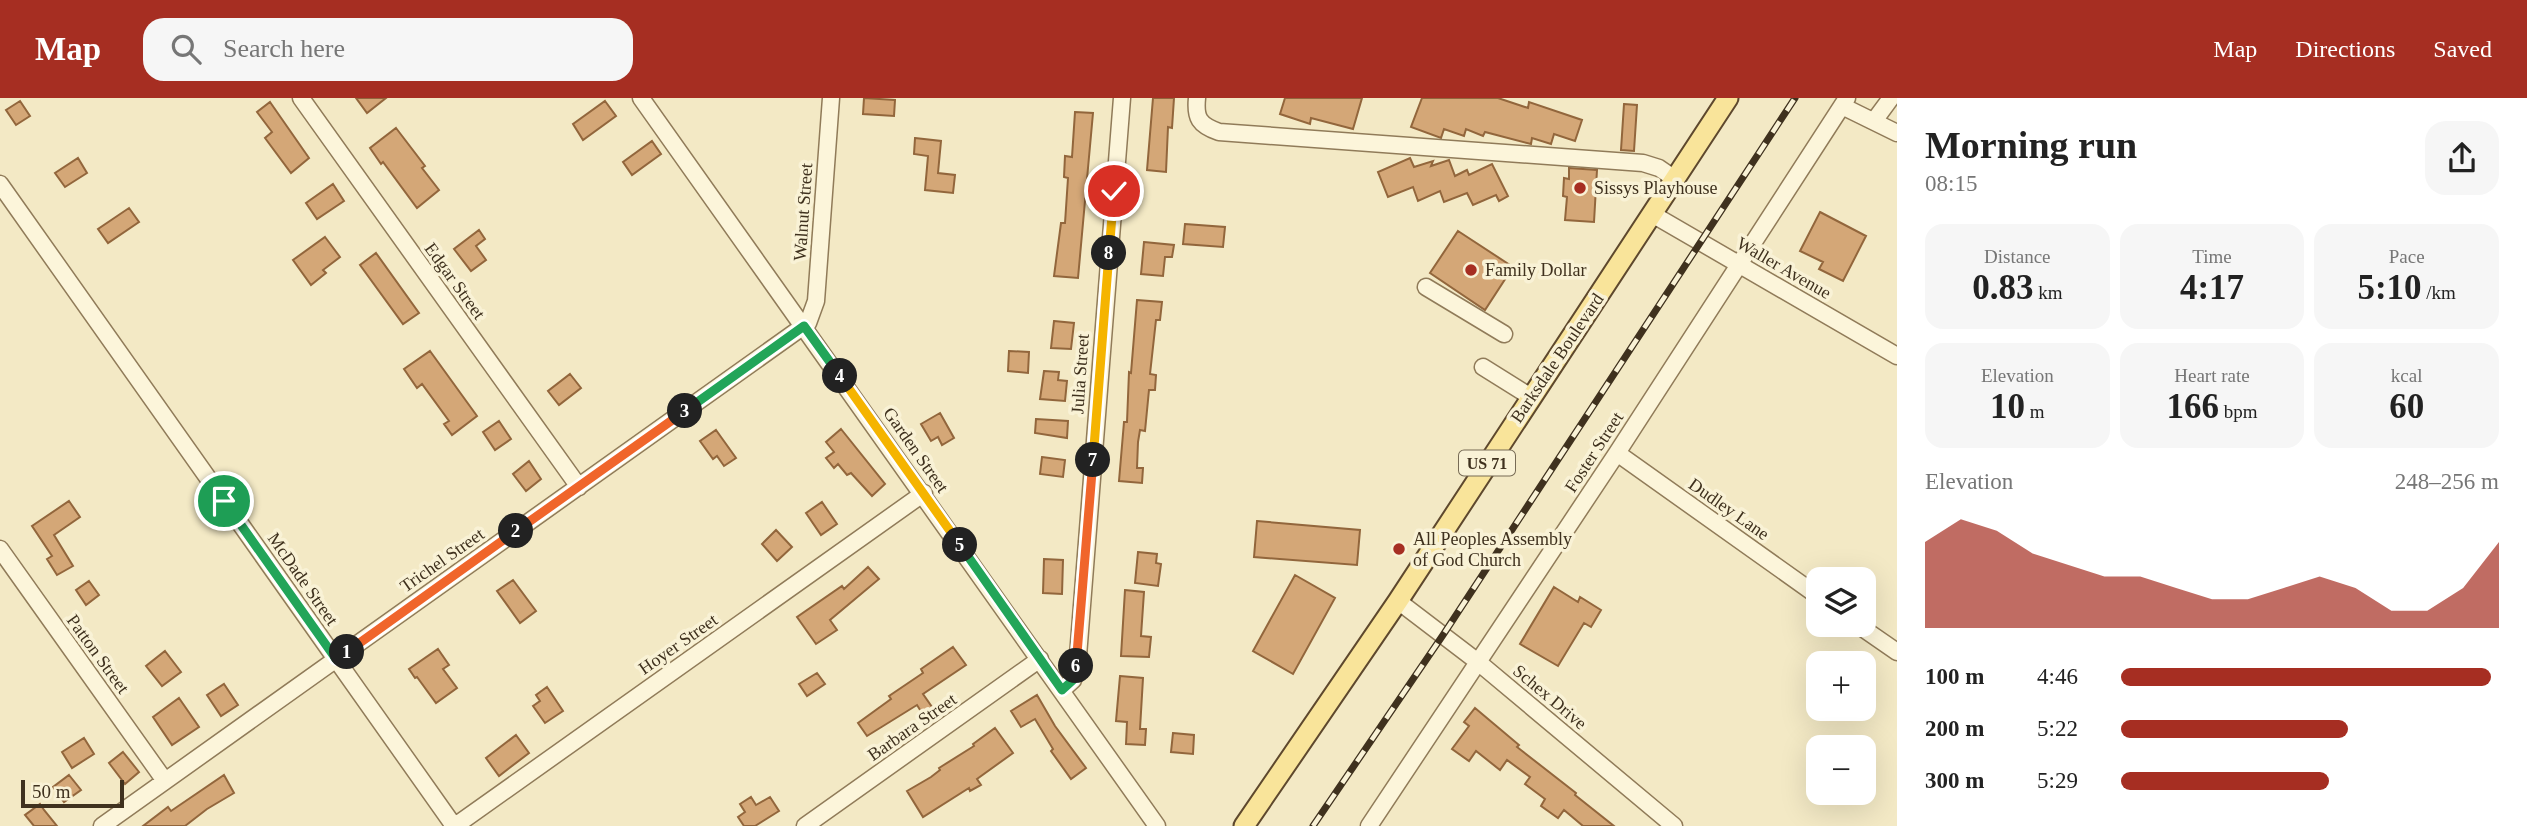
<!DOCTYPE html>
<html lang="en">
<head>
<meta charset="utf-8">
<style>
	body { margin:0; font-family:Georgia,serif; background:#f6f6f6; color:#222; height:100vh; display:flex; flex-direction:column; font-size:26px; white-space:nowrap }
	* { box-sizing:border-box; margin:0 }
	p { font-size:23px; color:#767676 }
	.icon { flex:none; width:38px; height:38px; fill:none; stroke:currentColor; stroke-width:2; stroke-linecap:round; stroke-linejoin:round }
	.map { position:relative; flex:1; overflow:hidden }
	.sheet { display:flex; flex-direction:column; background:#fff; width:630px }
	.sheet>* { flex:none }
	.fabs { position:absolute; left:1806px; top:469px; display:grid; gap:14px }
	.fabs a { display:grid; place-items:center; width:70px; height:70px; border-radius:14px; background:#fff; box-shadow:0 7px 28px #0002; font-size:35px }
	.scale { position:absolute; left:21px; bottom:18px; width:103px; box-sizing:border-box; padding-left:7px; border:4px solid #3f311e; border-top:0; font-size:19px; line-height:24px; white-space:nowrap; color:#3f311e; -webkit-text-stroke:5px #f9f2d6; paint-order:stroke }
	.pin { position:absolute; display:grid; place-items:center; width:60px; height:60px; color:#fff; margin:-30px; border:4px solid #fff; border-radius:50%; box-shadow:0 2px 7px #0007 }
	.km { position:absolute; width:35px; height:35px; margin:-18px; border-radius:50%; background:#222; color:#fff; font-size:19px; line-height:35px; text-align:center }
	.round { display:grid; place-items:center; flex:none; width:74px; height:74px; border-radius:21px; background:#f6f6f6 }
	.summary { display:flex; align-items:center; justify-content:space-between; height:119px; padding:0 28px }
	h1 { font-size:38px; font-weight:700; line-height:52px }
	.metrics { display:grid; grid-template-columns:repeat(3,1fr); gap:10px; height:119px; padding:7px 28px }
	.metrics div { display:grid; align-content:center; border-radius:18px; background:#f6f6f6; text-align:center }
	.metrics b { font-size:35px; font-weight:700 }
	.metrics small { font-size:19px; font-weight:400 }
	.metrics p { font-size:19px }
	.chart { height:196px; padding:14px 28px }
	.chart p { display:flex; justify-content:space-between }
	.chart svg { width:100%; height:126px; margin-top:7px; fill:#a62e22; opacity:.7 }
	ul { padding:0 28px; list-style:none; font-size:23px }
	li { display:grid; grid-template-columns:112px 84px 1fr; align-items:center; height:52px }
	li i { height:18px; border-radius:9px; background:#a62e22 }
	header { display:flex; align-items:center; gap:42px; box-sizing:border-box; height:98px; padding:0 35px; background:#a62e22; color:#fff }
	header strong { font-size:33px }
	nav { display:flex; gap:38px; margin-inline-start:auto; font-size:24px }
	.search { width:490px; height:63px; background:#f6f6f6; display:flex; align-items:center; gap:18px; box-sizing:border-box; padding:0 24px; border-radius:21px; color:#767676; font-size:26px }
	main { display:flex; flex:1; min-height:0 }
	.map>svg:first-child { display:block }
</style>
</head>
<body>
<header>
<strong>Map</strong>
<div class="search"><svg class="icon" aria-label="search" viewBox="0 0 24 24"><circle cx="10" cy="10" r="6"/><path d="M15 15l6 6"/></svg>Search here</div>
<nav><a>Map</a><a>Directions</a><a>Saved</a></nav>
</header>
<main>
<div class="map">
<svg width="1897" height="728" viewBox="0 0 1897 728">
	<rect width="100%" height="100%" fill="#f3e9c5"/>
	<!-- building -->
	<path fill="#d4a777" stroke="#92663c" stroke-width="2" d="M356 0H386L367 15Z
		M864 0 895 2 894 18 863 16Z
		M1153 0H1174L1172 30 1168 29 1166 74 1147 72Z
		M1285 0H1362L1353 31 1311 20 1310 26 1280 16Z
		M1422 0H1498L1528 10 1529 4 1582 22 1575 43 1554 36 1551 46 1532 40 1531 46 1485 34 1483 38 1466 31 1464 38 1444 31 1441 40 1411 29Z
		M20 3 30 18 16 27 6 12Z
		M605 3 616 18 583 42 573 26Z
		M270 4 309 60 291 75 265 40 272 34 257 14Z
		M1624 6 1637 7 1634 53 1621 52Z
		M1075 14 1093 15 1078 180 1054 178 1061 125H1065L1068 80 1064 79 1065 58 1072 59Z
		M396 30 425 68 422 70 439 92 417 110 383 64 381 66 370 50Z
		M915 40 941 43 938 75 955 77 953 95 925 92 928 58 914 56Z
		M652 43 661 56 632 77 623 64Z
		M78 60 87 75 65 89 55 75Z
		M1410 60 1414 69 1433 63 1431 68 1449 62 1455 78 1467 72 1469 77 1492 66 1508 98 1499 103 1496 97 1473 107 1467 95 1444 104 1440 93 1418 103 1413 89 1388 99 1378 74Z
		M1569 70 1597 72 1594 124 1565 122 1567 99 1563 98 1564 80 1569 81Z
		M333 86 344 103 317 121 306 105Z
		M129 110 139 124 108 145 98 131Z
		M1820 114 1866 138 1843 183 1819 171 1823 164 1800 153Z
		M1185 126 1225 129 1223 149 1183 146Z
		M479 132 485 141 476 148 486 162 471 173 454 151Z
		M1458 133 1513 169 1485 212 1430 175Z
		M325 139 340 159 323 172 326 175 311 187 293 162Z
		M1144 144 1174 147 1172 159H1165L1163 178 1141 176Z
		M376 155 419 215 403 226 360 167Z
		M1137 202 1162 204 1160 222H1156L1150 276 1156 277 1155 292H1149L1145 333 1140 332 1138 344 1137 370H1143L1142 385 1119 383 1124 324H1127L1129 274 1131 275Z
		M1054 223 1074 225 1071 251 1051 250Z
		M430 253 477 318 452 337 444 326 449 323 422 286 417 290 404 271Z
		M1009 253 1029 254 1028 275 1008 273Z
		M1044 273 1059 274 1058 282 1067 283 1065 303 1040 301Z
		M570 276 581 290 559 307 548 293Z
		M940 315 954 340 942 347 938 339 931 343 921 326Z
		M1036 321 1068 323 1067 340 1035 335Z
		M499 323 511 341 495 352 483 334Z
		M841 331 885 386 872 398 851 375 847 377 838 366 834 370 826 360 834 354 826 344Z
		M716 332 736 360 724 368 717 358 713 361 700 343Z
		M1042 359 1065 362 1063 379 1040 376Z
		M529 363 541 381 526 393 513 376Z
		M69 403 80 419 54 437 73 468 57 477 47 461 52 458 32 428Z
		M822 404 837 426 821 437 806 415Z
		M1257 423 1360 432 1357 467 1254 459Z
		M776 432 792 449 777 463 762 446Z
		M1138 454 1157 456 1156 465 1161 466 1158 488 1135 485Z
		M1044 461 1063 462 1062 496 1043 495Z
		M868 469 879 481 830 522 837 532 816 546 797 519 842 488 844 491Z
		M1295 477 1335 500 1293 576 1253 553Z
		M513 482 536 513 520 525 497 493Z
		M89 483 99 497 86 507 76 492Z
		M1554 489 1578 504 1580 499 1601 512 1591 529 1584 525 1558 568 1520 546Z
		M1125 492 1144 494 1141 538 1151 539 1149 559 1121 558Z
		M953 549 966 567 923 596 932 609 922 615 917 607 867 638 858 625 891 601 889 598 923 575 921 571Z
		M438 551 449 567 443 571 457 590 436 605 417 579 415 580 409 571Z
		M165 553 181 574 162 588 146 568Z
		M817 575 825 586 807 598 799 586Z
		M1120 578 1143 580 1140 631H1146L1145 647 1126 646 1127 624 1116 623Z
		M224 586 238 607 221 618 207 597Z
		M547 589 563 613 545 625 533 608 540 603 536 597Z
		M1037 597 1055 628 1086 670 1071 681 1051 653 1053 651 1035 621 1021 629 1011 613Z
		M179 600 199 629 172 647 153 619Z
		M1475 610 1519 647 1517 649 1576 695 1575 697 1614 728H1583L1564 712 1558 720 1541 708 1545 701 1525 686 1530 679 1507 662 1500 672 1476 653 1469 663 1452 651 1469 628 1464 624Z
		M995 630 1013 655 977 681 981 687 970 693 969 690 923 719 907 693 931 679 940 672 939 670 974 648 973 646Z
		M1173 635 1194 637 1193 656 1171 654Z
		M516 637 529 655 499 678 486 660Z
		M84 640 94 656 72 670 62 654Z
		M123 654 139 674 125 686 109 665Z
		M69 677 81 692 64 704 53 689Z
		M224 677 234 695 207 711 185 728H143L168 709 171 713Z
		M751 699 756 707 770 699 779 713 755 728H744L738 719 745 714 740 706Z
		M40 706 44 712 57 728H34L25 717Z"/>
	<g fill="none" stroke-linecap="round" stroke-linejoin="round">
		<!-- minor casing -->
		<g stroke="#907b59" stroke-width="19">
			<path id="minor" d="M301 0 579 389
				M641 0 1157 728
				M1197 0C1195 20 1199 27 1219 34L1643 65 1659 70 1675 81
				M1842 8 1897 35
				M1874 23 1891 0
				M0 86 454 728
				M1652 116 1897 258
				M1426 189 1504 236
				M1483 269 1531 299
				M1617 355 1818 498
				M0 451 165 683
				M1398 503 1478 564 1674 728
				M1858 527 1897 554
				M1062 592 1073 582 1078 558 1122 0
				M102 728 808 225 816 203 831 0
				M455 728 924 395
				M805 728 1040 561
				M1369 728 1617 355 1847 0"/>
		</g>
		<!-- major casing -->
		<g stroke="#5e482d" stroke-width="23">
			<path id="major" d="M1244 728 1398 503 1728 0"/>
		</g>
		<!-- minor -->
		<use href="#minor" stroke="#fcf5da" stroke-width="16"/>
		<!-- major -->
		<use href="#major" stroke="#f9e49a" stroke-width="19"/>
		<!-- rail casing -->
		<g stroke="#3f311e" stroke-width="7">
			<path id="rail" d="M1313 728 1443 537 1795 0"/>
		</g>
		<!-- rail -->
		<use href="#rail" stroke="#f9f2d6" stroke-width="4.5" stroke-dasharray="13" stroke-linecap="butt"/>
	</g>
	<g fill="none" stroke-linecap="round" stroke-linejoin="round">
		<!-- split-1 casing -->
		<g stroke="#fff" stroke-width="14">
			<path id="split-1" d="M224 403 336 561 347 554"/>
		</g>
		<!-- split-2 casing -->
		<g stroke="#fff" stroke-width="14">
			<path id="split-2" d="M347 554 516 433"/>
		</g>
		<!-- split-3 casing -->
		<g stroke="#fff" stroke-width="14">
			<path id="split-3" d="M516 433 685 313"/>
		</g>
		<!-- split-4 casing -->
		<g stroke="#fff" stroke-width="14">
			<path id="split-4" d="M685 313 804 228 840 278"/>
		</g>
		<!-- split-5 casing -->
		<g stroke="#fff" stroke-width="14">
			<path id="split-5" d="M840 278 960 447"/>
		</g>
		<!-- split-6 casing -->
		<g stroke="#fff" stroke-width="14">
			<path id="split-6" d="M960 447 1062 592 1073 582 1076 568"/>
		</g>
		<!-- split-7 casing -->
		<g stroke="#fff" stroke-width="14">
			<path id="split-7" d="M1076 568 1093 362"/>
		</g>
		<!-- split-8 casing -->
		<g stroke="#fff" stroke-width="14">
			<path id="split-8" d="M1093 362 1109 155"/>
		</g>
		<!-- split-9 casing -->
		<g stroke="#fff" stroke-width="14">
			<path id="split-9" d="M1109 155 1114 93"/>
		</g>
		<!-- split-1 -->
		<use href="#split-1" stroke="#22a559" stroke-width="9"/>
		<!-- split-2 -->
		<use href="#split-2" stroke="#f0652b" stroke-width="9"/>
		<!-- split-3 -->
		<use href="#split-3" stroke="#f0652b" stroke-width="9"/>
		<!-- split-4 -->
		<use href="#split-4" stroke="#22a559" stroke-width="9"/>
		<!-- split-5 -->
		<use href="#split-5" stroke="#f5b400" stroke-width="9"/>
		<!-- split-6 -->
		<use href="#split-6" stroke="#22a559" stroke-width="9"/>
		<!-- split-7 -->
		<use href="#split-7" stroke="#f0652b" stroke-width="9"/>
		<!-- split-8 -->
		<use href="#split-8" stroke="#f5b400" stroke-width="9"/>
		<!-- split-9 -->
		<use href="#split-9" stroke="#f5b400" stroke-width="9"/>
	</g>
	<!-- markers -->
	<g fill="#a62e22" stroke="#f9f2d6" stroke-width="2.5">
		<circle cx="1580" cy="90" r="7"/>
		<circle cx="1471" cy="172" r="7"/>
		<circle cx="1399" cy="451" r="7"/>
	</g>
	<g text-anchor="middle" stroke-width="7" stroke-linejoin="round" paint-order="stroke">
		<!-- shield labels -->
		<rect fill="#f9f2d6" stroke="#776b55" stroke-width="2" x="1459" y="352.5" width="56" height="25" rx="5"/>
		<g font-size="16" font-weight="bold" fill="#3f311e">
			<text x="1487" y="371">US 71</text>
		</g>
		<!-- poi labels -->
		<g font-size="18" fill="#3f311e" stroke="#f9f2d6" text-anchor="start">
			<text x="1594" y="96">Sissys Playhouse</text>
			<text x="1485" y="178">Family Dollar</text>
			<text x="1413" y="447">All Peoples Assembly<tspan x="1413" dy="21">of God Church</tspan></text>
		</g>
		<!-- street labels -->
		<g font-size="18" fill="#3f311e" stroke="#f9f2d6">
			<text transform="translate(803 114) rotate(-86)" y="6">Walnut Street</text>
			<text transform="translate(1784 170) rotate(30)" y="6">Waller Avenue</text>
			<text transform="translate(455 183) rotate(54)" y="6">Edgar Street</text>
			<text transform="translate(1557 260) rotate(-56)" y="6">Barksdale Boulevard</text>
			<text transform="translate(1080 276) rotate(-86)" y="6">Julia Street</text>
			<text transform="translate(916 352) rotate(55)" y="6">Garden Street</text>
			<text transform="translate(1594 354) rotate(-57)" y="6">Foster Street</text>
			<text transform="translate(1729 411) rotate(35)" y="6">Dudley Lane</text>
			<text transform="translate(442 462) rotate(-35)" y="6">Trichel Street</text>
			<text transform="translate(303 481) rotate(55)" y="6">McDade Street</text>
			<text transform="translate(678 546) rotate(-35)" y="6">Hoyer Street</text>
			<text transform="translate(98 556) rotate(54)" y="6">Patton Street</text>
			<text transform="translate(1550 599) rotate(40)" y="6">Schex Drive</text>
			<text transform="translate(912 629) rotate(-35)" y="6">Barbara Street</text>
		</g>
	</g>
</svg>
<div class="fabs">
<a><svg class="icon" aria-label="layers" viewBox="0 0 24 24"><path d="M12 4l9 5-9 5-9-5zM3 14l9 5 9-5"/></svg></a>
<a>+</a>
<a>−</a>
</div>
<div class="scale">50 m</div>
<div class="pin" style="left:224px;top:403px;background:#1e9e55"><svg class="icon" aria-label="arrive" viewBox="0 0 24 24"><path d="M6 21V4h12l-3 4 3 4H6"/></svg></div>
<div class="pin" style="left:1114px;top:93px;background:#d93025"><svg class="icon" aria-label="check" viewBox="0 0 24 24"><path d="M5 12l5 5 9-10"/></svg></div>
<b class="km" style="left:347px;top:554px">1</b>
<b class="km" style="left:516px;top:433px">2</b>
<b class="km" style="left:685px;top:313px">3</b>
<b class="km" style="left:840px;top:278px">4</b>
<b class="km" style="left:960px;top:447px">5</b>
<b class="km" style="left:1076px;top:568px">6</b>
<b class="km" style="left:1093px;top:362px">7</b>
<b class="km" style="left:1109px;top:155px">8</b>
</div>
<section class="sheet">
<div class="summary"><div><h1>Morning run</h1><p>08:15</p></div><a class="round"><svg class="icon" aria-label="share" viewBox="0 0 24 24"><path d="M12 15V3M7 8l5-5 5 5M5 13v7h14v-7"/></svg></a></div>
<div class="metrics">
<div><p>Distance</p><b>0.83<small> km</small></b></div>
<div><p>Time</p><b>4:17</b></div>
<div><p>Pace</p><b>5:10<small> /km</small></b></div>
</div>
<div class="metrics">
<div><p>Elevation</p><b>10<small> m</small></b></div>
<div><p>Heart rate</p><b>166<small> bpm</small></b></div>
<div><p>kcal</p><b>60</b></div>
</div>
<div class="chart"><p><span>Elevation</span>248–256 m</p>
<svg viewBox="0 0 160 44" preserveAspectRatio="none"><path d="M0 44V14L10 6L20 10L30 18L40 22L50 26L60 26L70 30L80 34L90 34L100 30L110 26L120 30L130 38L140 38L150 30L160 14V44z"/></svg>
</div>
<ul>
<li><b>100 m</b>4:46<i style="width:98%"></i></li>
<li><b>200 m</b>5:22<i style="width:60%"></i></li>
<li><b>300 m</b>5:29<i style="width:55%"></i></li>
</ul>
</section>
</main>
</body>
</html>
